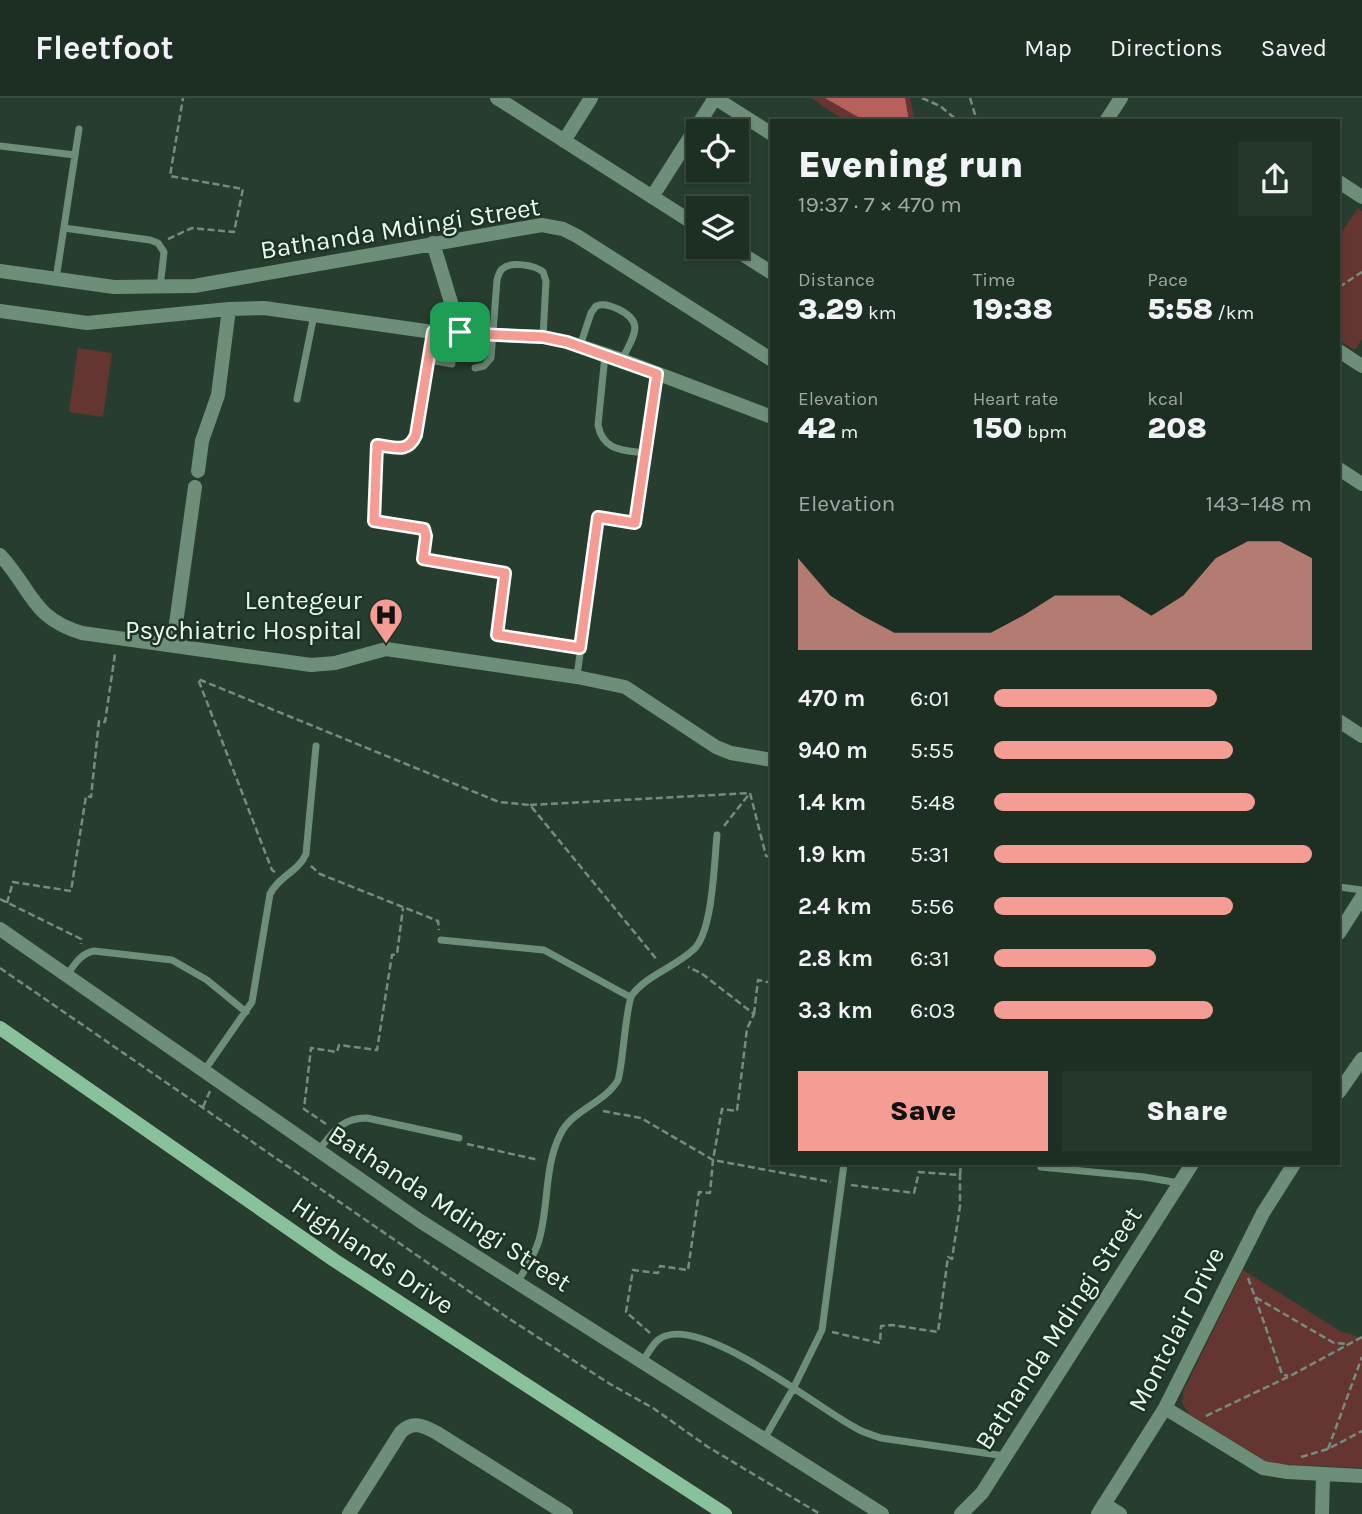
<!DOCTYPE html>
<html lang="en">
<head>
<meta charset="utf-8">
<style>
	body { margin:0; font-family:Karla,sans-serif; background:#25362b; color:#f1f3f6; height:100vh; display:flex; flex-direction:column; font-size:26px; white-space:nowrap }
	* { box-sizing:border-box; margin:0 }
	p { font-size:23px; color:#a0a8a6 }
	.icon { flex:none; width:38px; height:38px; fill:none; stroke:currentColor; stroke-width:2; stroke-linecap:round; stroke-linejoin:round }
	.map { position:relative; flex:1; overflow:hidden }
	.sheet { position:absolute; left:770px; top:21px; width:570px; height:1046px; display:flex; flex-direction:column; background:#1d2e23; border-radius:0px; box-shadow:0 2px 5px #0004,0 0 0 2px #3b4a41 }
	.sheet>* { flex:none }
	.controls { position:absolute; left:686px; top:21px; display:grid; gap:14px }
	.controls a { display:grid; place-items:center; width:63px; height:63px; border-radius:0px; background:#1d2e23; box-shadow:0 2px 5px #0004,0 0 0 2px #3b4a41; font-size:35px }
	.pin { position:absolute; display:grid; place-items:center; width:60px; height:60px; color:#fff; margin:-30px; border-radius:14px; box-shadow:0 4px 10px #0006 }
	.round { display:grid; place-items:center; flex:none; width:74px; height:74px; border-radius:0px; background:#25362b }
	.summary { display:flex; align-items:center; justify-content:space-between; height:119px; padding:0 28px }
	h1 { font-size:38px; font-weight:800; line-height:52px }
	.stats { display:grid; grid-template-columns:repeat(3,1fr); gap:10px; height:119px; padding:7px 28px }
	.stats div { display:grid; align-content:center }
	.stats b { font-size:30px; font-weight:800 }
	.stats small { font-size:19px; font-weight:400 }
	.stats p { font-size:19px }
	.chart { height:196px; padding:14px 28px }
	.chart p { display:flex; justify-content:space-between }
	.chart svg { width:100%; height:126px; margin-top:7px; fill:#f59c95; opacity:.7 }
	.primary-button { display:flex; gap:14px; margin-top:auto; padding:14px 28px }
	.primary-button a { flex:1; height:80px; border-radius:0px; background:#f59c95; color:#111; font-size:28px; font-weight:800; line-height:80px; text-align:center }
	.primary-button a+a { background:#25362b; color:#f1f3f6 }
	ul { padding:0 28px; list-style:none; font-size:23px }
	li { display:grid; grid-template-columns:112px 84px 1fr; align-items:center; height:52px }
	li i { height:18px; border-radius:9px; background:#f59c95 }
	header { display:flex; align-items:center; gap:42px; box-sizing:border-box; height:98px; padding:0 35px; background:#1d2e23; border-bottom:2px solid #3b4a41 }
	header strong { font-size:33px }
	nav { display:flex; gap:38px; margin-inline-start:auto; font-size:24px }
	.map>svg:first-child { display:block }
</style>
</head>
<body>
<header>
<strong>Fleetfoot</strong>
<nav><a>Map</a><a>Directions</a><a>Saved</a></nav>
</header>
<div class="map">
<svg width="1362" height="1416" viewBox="0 0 1362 1416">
	<rect width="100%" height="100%" fill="#273d2f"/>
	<!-- green -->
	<path fill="#653532" d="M811 0H910L915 23H845Z
		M1358 110 1362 113V241L1355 252 1339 242V138Z
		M78 250 112 255 103 319 69 314Z
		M1243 1172 1340 1233 1362 1240V1370L1278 1366 1265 1363 1189 1316 1182 1305 1183 1294Z"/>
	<!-- water -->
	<path fill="#b7605c" d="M825 0H905L909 23H865Z"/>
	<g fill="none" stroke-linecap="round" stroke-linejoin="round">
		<!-- path -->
		<path stroke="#788b7f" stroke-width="2.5" stroke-dasharray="7 3.5" stroke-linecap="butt" d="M922 0 940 8 958 23
			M970 0 977 23
			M168 141 192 130 234 134 243 91 170 78 183 0
			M1339 189 1362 174
			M376 357 374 423 424 431 426 438 423 461 505 475 497 537 570 548
			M595 440 598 419 635 425V417
			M750 695 766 758 772 759
			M530 707 750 695
			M724 728 750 695
			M311 768 320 776 438 823 439 832
			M275 774 272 772 198 581 499 704 530 707 658 863
			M0 801 81 841V846
			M7 805 13 784 71 793 86 698 91 699 99 623 105 624 115 556
			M0 870 505 1218 610 1286 653 1310 708 1349 820 1416
			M754 916 758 882 772 885
			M203 1009 210 993
			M603 1013 641 1020 713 1062 831 1084
			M326 1026 304 1011 311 950 337 954 339 947 377 952 392 857 397 856 403 810
			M467 1046 539 1062
			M1023 1066 1030 1067
			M851 1087 914 1095 919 1074 960 1077 961 1066
			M1248 1180 1255 1199 1334 1245 1349 1246
			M1255 1199 1282 1276 1288 1278
			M832 1234 880 1245 881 1228 892 1227 938 1234 948 1159 952 1161 960 1108V1077
			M650 1235 626 1214 633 1172 658 1175 660 1168 688 1172 699 1094 710 1095 713 1062 722 1011 737 1013 747 931 754 916 701 875 688 869
			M1206 1318 1290 1278 1362 1239
			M1328 1351 1362 1259
			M1301 1359 1328 1351 1362 1333"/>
		<!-- lane -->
		<path stroke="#6d8f79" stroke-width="7" d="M0 48 75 57
			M64 130 150 142 158 145 164 154 160 190
			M56 181 79 31
			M580 248 591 215 596 208C605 205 610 208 618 211 647 225 632 239 622 262
			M605 257 598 327C603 353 623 352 644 355
			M429 262 452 266
			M475 270 484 268 491 260 497 182C498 178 499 174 502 171 511 163 535 167 543 174L546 183 543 239
			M297 301 314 217
			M377 347C388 348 403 354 413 345L433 235
			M637 406 657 276
			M577 578 594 451
			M1339 789 1362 792
			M441 842 544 852 630 899
			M67 877C75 866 80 856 94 853L172 862 207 882 246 914
			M204 973 252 904 270 796C278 779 299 773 306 756L316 648
			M318 1053C333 1034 341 1020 367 1020L459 1040
			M1041 1069 1144 1079 1179 1085
			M517 1185C525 1171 535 1157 539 1142 549 1108 544 1069 560 1037 571 1012 604 1006 618 982 623 966 626 906 632 897 647 877 675 869 693 852 713 835 714 765 717 737
			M642 1264C647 1257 652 1247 658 1242 696 1211 820 1312 856 1330 864 1335 873 1337 881 1340L1005 1358
			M764 1341 794 1289 822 1232 844 1066"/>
		<!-- street -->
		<path stroke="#6d8f79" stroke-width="14" d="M497 0 698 128
			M715 0 772 36
			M1106 23 1121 0
			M564 43 591 0
			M1339 84 1362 99
			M652 99 715 0
			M433 145 460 234
			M731 149 772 175
			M0 173 114 189 194 188 542 127 563 131 577 138 772 262
			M0 213 87 225 229 211 264 210 433 234 543 239 567 244 622 262 772 319
			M1339 253 1362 268
			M1339 371 1362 386
			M198 373 202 343 218 297 229 211
			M0 457C32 491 31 520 82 535L311 567 335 565 386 551 577 579 625 589 716 649 731 655 772 662
			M173 547 195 389
			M1339 623 1362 638
			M0 831 420 1123 882 1416
			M1339 835 1362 799
			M1339 994 1362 961
			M1165 1310 1263 1370 1287 1374 1362 1378
			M1104 1406 1120 1416
			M349 1416 401 1334C413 1322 424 1328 437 1335L566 1416
			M961 1416 982 1395 1192 1066
			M1098 1416 1165 1310 1263 1115 1294 1066
			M1322 1416 1323 1376"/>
		<!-- secondary -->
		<path stroke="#8ac19d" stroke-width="14" d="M0 930 334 1162 725 1416"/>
	</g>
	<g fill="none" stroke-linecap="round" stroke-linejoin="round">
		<!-- route casing -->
		<g stroke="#fff" stroke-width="14">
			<path id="route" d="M433 234 543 239 567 244 657 276 635 425 598 419 580 550 497 537 505 475 423 461 426 438 424 431 374 423 377 347C394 349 408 356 416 337Z"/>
		</g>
		<!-- route -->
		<use href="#route" stroke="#f59c95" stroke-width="9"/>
	</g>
	<!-- icons -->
	<defs>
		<g id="hospital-pin" transform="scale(1.75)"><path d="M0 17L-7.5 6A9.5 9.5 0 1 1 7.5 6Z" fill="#f59c95" stroke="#1d3325"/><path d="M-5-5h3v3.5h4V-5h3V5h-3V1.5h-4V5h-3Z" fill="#111"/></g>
	</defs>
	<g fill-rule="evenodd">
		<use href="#hospital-pin" x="386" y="517"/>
	</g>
	<g text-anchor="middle" stroke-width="5" stroke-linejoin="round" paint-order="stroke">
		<!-- street labels -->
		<g font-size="26" fill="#ebf8ef" stroke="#1d3325">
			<text transform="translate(400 130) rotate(-9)" y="9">Bathanda Mdingi Street</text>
			<text transform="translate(450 1110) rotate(33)" y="9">Bathanda Mdingi Street</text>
			<text transform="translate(373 1157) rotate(34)" y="9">Highlands Drive</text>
			<text transform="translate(1058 1230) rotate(-57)" y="9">Bathanda Mdingi Street</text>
			<text transform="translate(1176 1231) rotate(-63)" y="9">Montclair Drive</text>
		</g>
		<!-- poi labels -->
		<g font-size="26" fill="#ebf8ef" stroke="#1d3325" text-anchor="end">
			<text x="362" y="511">Lentegeur<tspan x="362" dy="30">Psychiatric Hospital</tspan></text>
		</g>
	</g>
</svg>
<div class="controls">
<a><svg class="icon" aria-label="locate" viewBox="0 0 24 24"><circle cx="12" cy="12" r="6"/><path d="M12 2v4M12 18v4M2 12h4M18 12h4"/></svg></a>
<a><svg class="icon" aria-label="layers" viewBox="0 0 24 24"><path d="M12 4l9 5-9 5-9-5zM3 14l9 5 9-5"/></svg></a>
</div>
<div class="pin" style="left:460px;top:234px;background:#1e9e55"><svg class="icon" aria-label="arrive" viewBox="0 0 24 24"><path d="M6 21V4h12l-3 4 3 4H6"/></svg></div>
<section class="sheet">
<div class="summary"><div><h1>Evening run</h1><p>19:37 · 7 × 470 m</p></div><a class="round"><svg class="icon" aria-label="share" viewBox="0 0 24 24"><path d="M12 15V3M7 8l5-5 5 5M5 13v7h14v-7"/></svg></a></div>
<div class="stats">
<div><p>Distance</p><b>3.29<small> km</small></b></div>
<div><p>Time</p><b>19:38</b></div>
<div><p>Pace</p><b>5:58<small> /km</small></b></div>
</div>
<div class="stats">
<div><p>Elevation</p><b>42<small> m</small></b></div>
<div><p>Heart rate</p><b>150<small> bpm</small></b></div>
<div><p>kcal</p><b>208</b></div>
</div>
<div class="chart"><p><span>Elevation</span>143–148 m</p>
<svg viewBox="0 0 160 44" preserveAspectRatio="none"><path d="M0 44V12L10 25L20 32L30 38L40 38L50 38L60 38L70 32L80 25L90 25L100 25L110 32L120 25L130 12L140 6L150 6L160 12V44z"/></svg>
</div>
<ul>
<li><b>470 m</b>6:01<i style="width:70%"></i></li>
<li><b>940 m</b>5:55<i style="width:75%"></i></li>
<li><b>1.4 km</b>5:48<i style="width:82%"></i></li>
<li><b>1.9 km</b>5:31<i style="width:100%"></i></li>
<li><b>2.4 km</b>5:56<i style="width:75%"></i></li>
<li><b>2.8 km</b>6:31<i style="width:51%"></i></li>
<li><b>3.3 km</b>6:03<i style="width:69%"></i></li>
</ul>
<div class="primary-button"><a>Save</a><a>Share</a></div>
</section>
</div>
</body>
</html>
